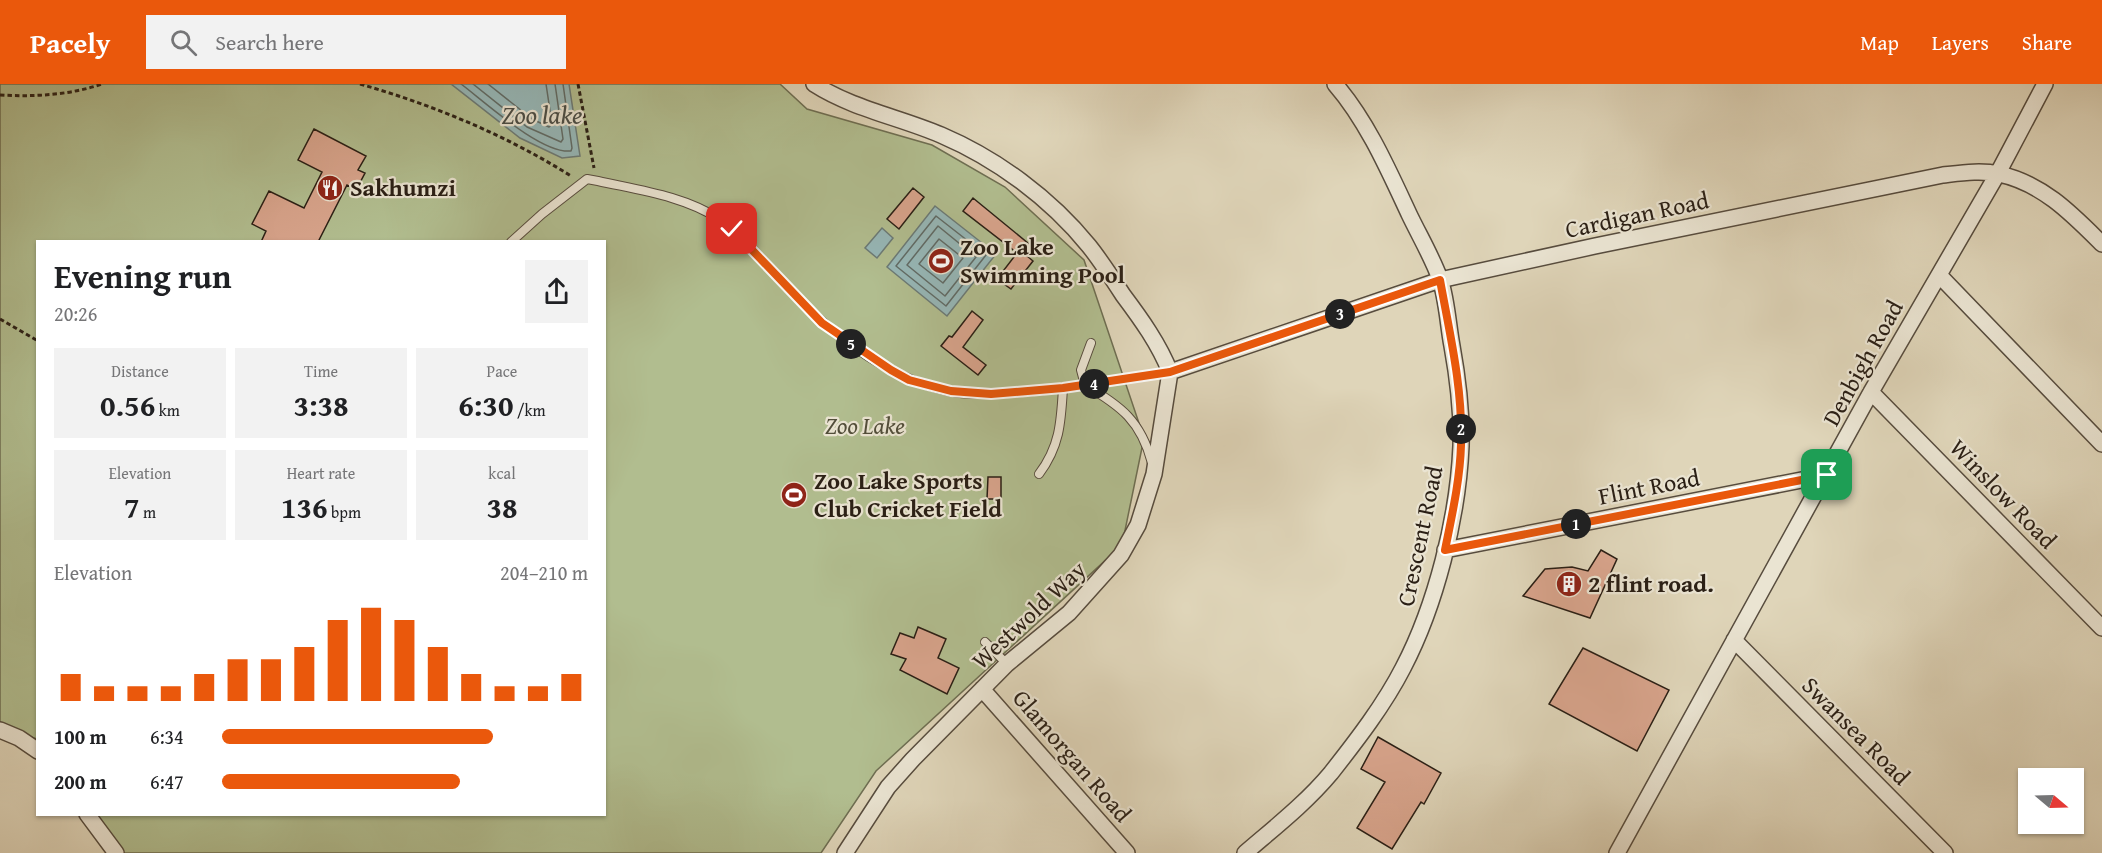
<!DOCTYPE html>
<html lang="en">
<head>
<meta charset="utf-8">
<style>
	body { margin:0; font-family:"Gentium Book Plus",serif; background:#f2f2f2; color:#202124; height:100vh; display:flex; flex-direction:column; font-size:22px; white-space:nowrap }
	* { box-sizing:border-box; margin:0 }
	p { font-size:20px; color:#757577 }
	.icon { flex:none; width:33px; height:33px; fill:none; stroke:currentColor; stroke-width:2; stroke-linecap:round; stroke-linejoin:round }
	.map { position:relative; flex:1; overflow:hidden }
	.side { position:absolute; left:36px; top:156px; width:570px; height:576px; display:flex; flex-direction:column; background:#fff; border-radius:0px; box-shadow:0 2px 4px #0004 }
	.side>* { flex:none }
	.needle { width:39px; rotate:109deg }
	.buttons { position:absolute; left:2018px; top:684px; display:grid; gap:12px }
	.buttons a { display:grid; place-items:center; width:66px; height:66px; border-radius:0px; background:#fff; box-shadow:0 2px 4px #0004; font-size:30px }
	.pin { position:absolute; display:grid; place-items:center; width:51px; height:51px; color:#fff; margin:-26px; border-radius:12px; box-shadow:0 3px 9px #0006 }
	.km { position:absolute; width:30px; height:30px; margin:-15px; border-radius:50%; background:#222; color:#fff; font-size:16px; line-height:30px; text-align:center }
	.round { display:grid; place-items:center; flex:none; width:63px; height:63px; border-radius:0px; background:#f2f2f2 }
	.overview { display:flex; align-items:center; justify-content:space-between; height:102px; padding:0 18px }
	h1 { font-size:33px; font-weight:700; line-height:45px }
	.figures { display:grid; grid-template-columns:repeat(3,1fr); gap:9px; height:102px; padding:6px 18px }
	.figures div { display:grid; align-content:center; border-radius:0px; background:#f2f2f2; text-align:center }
	.figures b { font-size:30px; font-weight:700 }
	.figures small { font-size:16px; font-weight:400 }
	.figures p { font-size:16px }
	.chart { height:168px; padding:12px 18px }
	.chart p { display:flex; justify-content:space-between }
	.chart svg { width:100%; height:108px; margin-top:6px; stroke:#ea580c; stroke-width:6 }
	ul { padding:0 18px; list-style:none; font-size:20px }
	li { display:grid; grid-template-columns:96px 72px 1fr; align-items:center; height:45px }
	li i { height:15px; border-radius:8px; background:#ea580c }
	header { display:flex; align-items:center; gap:36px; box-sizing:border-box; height:84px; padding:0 30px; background:#ea580c; color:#fff }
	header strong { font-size:28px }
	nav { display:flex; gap:33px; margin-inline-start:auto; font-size:21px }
	.search { width:420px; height:54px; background:#f2f2f2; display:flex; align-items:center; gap:15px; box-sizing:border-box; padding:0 21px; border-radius:0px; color:#757577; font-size:22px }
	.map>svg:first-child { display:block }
</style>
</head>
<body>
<header>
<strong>Pacely</strong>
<div class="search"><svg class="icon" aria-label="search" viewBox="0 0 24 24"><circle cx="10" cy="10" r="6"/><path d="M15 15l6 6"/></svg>Search here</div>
<nav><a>Map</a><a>Layers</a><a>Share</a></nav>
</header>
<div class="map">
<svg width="2102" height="769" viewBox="0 0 2102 769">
	<rect width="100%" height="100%" fill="#dfd5b9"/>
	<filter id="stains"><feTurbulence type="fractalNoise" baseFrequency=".00333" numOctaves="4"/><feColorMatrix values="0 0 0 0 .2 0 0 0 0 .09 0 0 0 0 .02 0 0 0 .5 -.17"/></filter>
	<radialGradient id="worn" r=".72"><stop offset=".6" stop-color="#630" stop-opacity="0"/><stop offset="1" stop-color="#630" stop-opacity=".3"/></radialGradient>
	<!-- green -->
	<path fill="#b1bd8f" stroke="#6e6e52" stroke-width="1.5" d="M0 0H780L807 25 932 61 1005 103 1084 176 1144 354 1122 461 876 687 821 769H124L96 731 604 730V158H38L37 655 0 644Z"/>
	<!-- water -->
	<path fill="#96b7b7" stroke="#6b7a76" stroke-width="1.5" d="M451 0H569L580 72 562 74 520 54Z
		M935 122 996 170 947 232 887 183Z
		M882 144 893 154 877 174 865 164Z"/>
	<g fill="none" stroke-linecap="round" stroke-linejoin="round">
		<!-- shore -->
		<path stroke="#606b66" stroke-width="1.5" d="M461 0C485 18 541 70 571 67L572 64 563 0
			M473 0 527 43 561 58 563 55 555 0
			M488 0 532 35 549 43 552 40 546 0
			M936 132 986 171 946 222 896 182Z
			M938 142 976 173 945 212 907 181Z
			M939 155 963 174 943 199 919 180Z"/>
	</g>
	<!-- building -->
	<path fill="#d8a48c" stroke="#2a1f15" stroke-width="1.5" d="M314 45 366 72 358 86 365 89 356 106 347 101 318 158H261L266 147 252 140 269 107 304 124 322 88 298 76Z
		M913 104 924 113 899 145 887 135Z
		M973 114 1034 164 1027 172 1033 177 1011 205 997 195 1017 169 963 127Z
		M972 227 983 236 963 263 986 281 978 291 941 262 949 252 952 253Z
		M988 393H1001V415H987Z
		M1601 466 1617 475 1590 534 1523 512 1545 485 1572 483 1588 487Z
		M918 543 946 555 938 574 959 584 947 610 900 586 906 575 891 570 900 549 914 554Z
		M1583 564 1669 606 1637 667 1549 620Z
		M1378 653 1441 689 1424 720 1421 718 1392 765 1357 744 1385 698 1361 685Z"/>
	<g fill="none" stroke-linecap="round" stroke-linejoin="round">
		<!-- lane casing -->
		<g stroke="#574c3e" stroke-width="10">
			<path id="lane" d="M511 158 542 130 587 95 598 97C638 106 684 112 719 135 744 152 763 177 783 199 828 247 883 293 948 307 968 311 988 310 1007 309 1062 306 1116 296 1170 288
				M1091 259 1081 286 1085 301C1121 322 1141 337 1152 379
				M1039 390C1060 362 1061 338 1063 304
				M985 558 1007 580"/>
		</g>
		<!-- street casing -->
		<g stroke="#574c3e" stroke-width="18">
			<path id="street" d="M814 0C853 25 899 33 941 51 997 75 1050 114 1089 162 1101 177 1112 194 1123 211 1141 235 1159 260 1170 288
				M1939 191 2102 360
				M1170 288 1440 196 1595 162 1943 91C1961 89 1981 86 1999 90 2042 99 2072 130 2102 160
				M1871 308 2102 544
				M1445 466 1827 391
				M1734 556 1945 769
				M982 605 1127 769
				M0 646 19 654 38 667
				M87 730 116 769
				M845 769 888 703 913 675 1007 580 1069 529 1121 471 1138 441 1154 390 1170 288
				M1245 769C1274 744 1306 719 1331 689 1357 656 1384 621 1403 584 1436 521 1458 433 1461 362 1462 328 1458 295 1452 262 1448 241 1447 216 1440 195 1432 173 1419 151 1409 130 1388 85 1367 37 1335 0
				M1617 769 1871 308 1998 89 2045 0"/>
		</g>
		<!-- path -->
		<path stroke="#2a1f15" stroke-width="3" stroke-dasharray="4.5 3" stroke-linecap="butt" d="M360 0C433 21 506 51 571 92
			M578 0 594 84
			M0 11C34 13 70 11 102 0
			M0 235 38 257"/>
		<!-- lane -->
		<use href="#lane" stroke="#eae4d2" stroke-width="8"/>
		<!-- street -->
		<use href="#street" stroke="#eae4d2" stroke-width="15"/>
	</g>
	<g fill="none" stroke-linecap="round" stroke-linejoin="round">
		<!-- route casing -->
		<g stroke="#fff" stroke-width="12">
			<path id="route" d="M732 145 822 239 891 286 909 296 951 307 991 310 1063 304 1170 288 1440 196C1450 251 1463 305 1461 361 1460 396 1452 431 1445 466L1827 391"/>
		</g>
		<!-- route -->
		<use href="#route" stroke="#ea580c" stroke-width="8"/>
	</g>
	<!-- icons -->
	<defs>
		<g id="restaurant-disc" transform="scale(1.35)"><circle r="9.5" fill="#8f2418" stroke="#eae4d2"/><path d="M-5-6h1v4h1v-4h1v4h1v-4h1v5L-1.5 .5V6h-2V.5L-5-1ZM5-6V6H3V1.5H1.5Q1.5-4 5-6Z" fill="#fff"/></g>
		<g id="stadium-disc" transform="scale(1.35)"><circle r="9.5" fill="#8f2418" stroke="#eae4d2"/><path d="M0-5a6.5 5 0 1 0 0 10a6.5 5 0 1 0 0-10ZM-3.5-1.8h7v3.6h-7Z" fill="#fff"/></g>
		<g id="building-disc" transform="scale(1.35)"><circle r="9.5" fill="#8f2418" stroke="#eae4d2"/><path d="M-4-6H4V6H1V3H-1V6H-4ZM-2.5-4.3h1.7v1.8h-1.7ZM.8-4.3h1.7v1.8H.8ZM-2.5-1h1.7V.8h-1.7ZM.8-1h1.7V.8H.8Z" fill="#fff"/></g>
	</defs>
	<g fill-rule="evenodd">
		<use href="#restaurant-disc" x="330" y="104"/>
		<use href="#stadium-disc" x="941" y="177"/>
		<use href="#stadium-disc" x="794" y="411"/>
		<use href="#building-disc" x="1569" y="500"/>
	</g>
	<g text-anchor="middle" stroke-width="4.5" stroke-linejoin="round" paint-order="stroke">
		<!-- poi labels -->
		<g font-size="24" font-weight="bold" fill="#2a1f15" stroke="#eae4d2" text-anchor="start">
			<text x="350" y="112">Sakhumzi</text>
			<text x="960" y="171">Zoo Lake<tspan x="960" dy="28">Swimming Pool</tspan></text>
			<text x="814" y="405">Zoo Lake Sports<tspan x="814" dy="28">Club Cricket Field</tspan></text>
			<text x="1588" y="508">2 flint road.</text>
		</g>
		<!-- street labels -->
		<g font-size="24" fill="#2a1f15" stroke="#eae4d2">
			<text transform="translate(1637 131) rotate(-12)" y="8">Cardigan Road</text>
			<text transform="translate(1863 279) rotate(-61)" y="8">Denbigh Road</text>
			<text transform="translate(1649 403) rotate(-11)" y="8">Flint Road</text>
			<text transform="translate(2003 410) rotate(46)" y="8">Winslow Road</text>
			<text transform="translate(1420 452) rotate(-78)" y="8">Crescent Road</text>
			<text transform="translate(1029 531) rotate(-43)" y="8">Westwold Way</text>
			<text transform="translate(1856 647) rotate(45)" y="8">Swansea Road</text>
			<text transform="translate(1072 672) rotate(49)" y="8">Glamorgan Road</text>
		</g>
		<!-- park labels -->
		<g font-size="24" font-style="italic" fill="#524e3a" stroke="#eae4d2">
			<text x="865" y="350">Zoo Lake</text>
		</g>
		<!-- water labels -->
		<g font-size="26" font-style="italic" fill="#4a4d46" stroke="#eae4d2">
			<text x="542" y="40">Zoo lake</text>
		</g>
	</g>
	<rect width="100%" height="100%" filter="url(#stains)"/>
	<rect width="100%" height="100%" fill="url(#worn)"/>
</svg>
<div class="buttons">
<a><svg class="needle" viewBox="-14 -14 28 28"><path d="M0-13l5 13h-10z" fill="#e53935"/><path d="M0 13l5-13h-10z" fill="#757577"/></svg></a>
</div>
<div class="pin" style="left:1827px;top:391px;background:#1e9e55"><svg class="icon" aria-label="arrive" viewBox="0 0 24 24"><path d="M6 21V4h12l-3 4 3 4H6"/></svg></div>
<div class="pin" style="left:732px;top:145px;background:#d93025"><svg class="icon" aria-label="check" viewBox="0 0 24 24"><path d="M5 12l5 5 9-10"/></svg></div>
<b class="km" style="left:1576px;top:440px">1</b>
<b class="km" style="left:1461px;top:345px">2</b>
<b class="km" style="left:1340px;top:230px">3</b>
<b class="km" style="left:1094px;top:300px">4</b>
<b class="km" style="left:851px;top:260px">5</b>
<section class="side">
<div class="overview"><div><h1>Evening run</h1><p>20:26</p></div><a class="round"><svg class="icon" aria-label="share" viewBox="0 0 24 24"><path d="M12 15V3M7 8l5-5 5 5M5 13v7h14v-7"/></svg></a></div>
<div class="figures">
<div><p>Distance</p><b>0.56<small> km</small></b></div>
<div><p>Time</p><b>3:38</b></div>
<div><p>Pace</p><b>6:30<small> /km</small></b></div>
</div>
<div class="figures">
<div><p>Elevation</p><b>7<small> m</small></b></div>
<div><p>Heart rate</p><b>136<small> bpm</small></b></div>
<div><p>kcal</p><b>38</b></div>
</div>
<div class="chart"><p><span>Elevation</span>204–210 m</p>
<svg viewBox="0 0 160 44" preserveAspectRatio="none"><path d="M5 44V33M15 44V38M25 44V38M35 44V38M45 44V33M55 44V27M65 44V27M75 44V22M85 44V11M95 44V6M105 44V11M115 44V22M125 44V33M135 44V38M145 44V38M155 44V33"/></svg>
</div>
<ul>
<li><b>100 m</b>6:34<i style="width:74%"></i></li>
<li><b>200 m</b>6:47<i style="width:65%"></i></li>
</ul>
</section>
</div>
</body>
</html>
